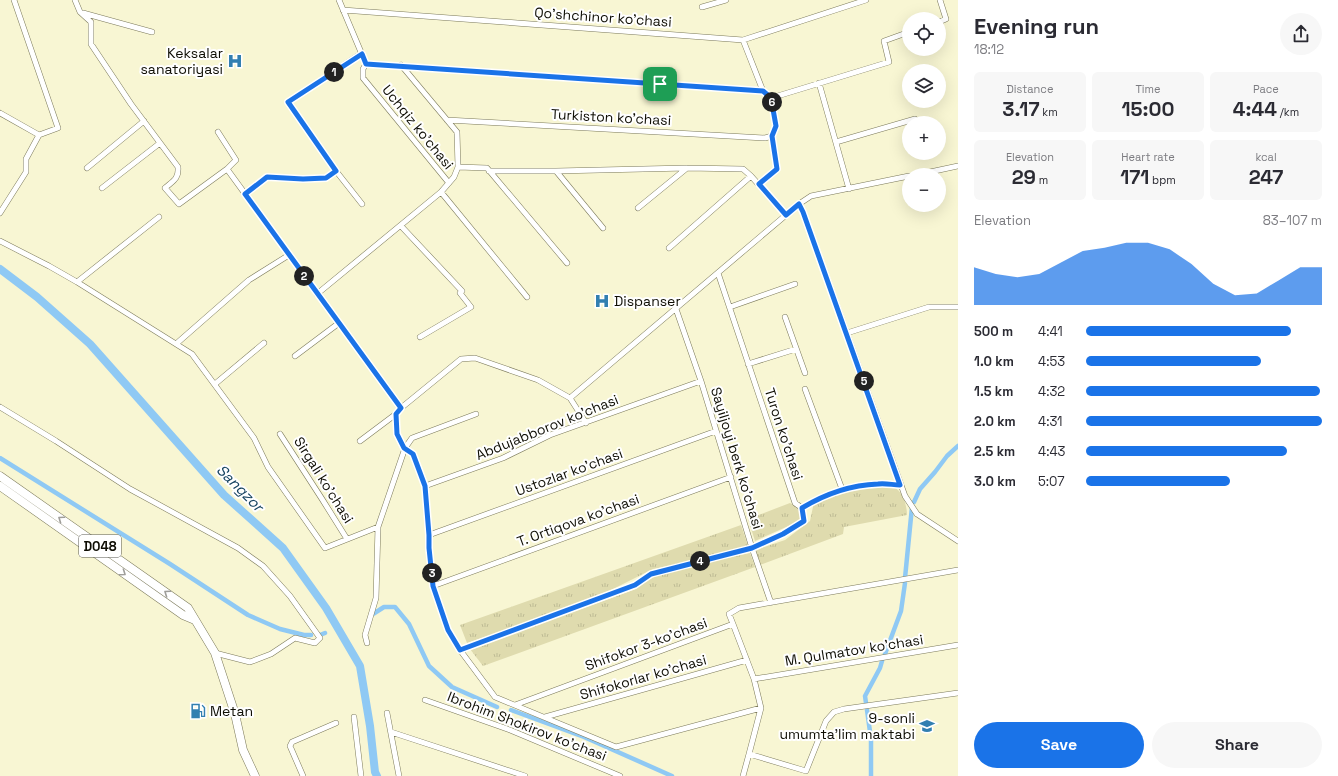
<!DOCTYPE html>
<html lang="en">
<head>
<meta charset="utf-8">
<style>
	body { margin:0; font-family:"Space Grotesk",sans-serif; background:#f7f7f7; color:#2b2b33; height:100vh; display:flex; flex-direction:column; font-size:15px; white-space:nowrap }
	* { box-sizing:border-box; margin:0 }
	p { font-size:13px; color:#7c7c81 }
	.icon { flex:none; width:22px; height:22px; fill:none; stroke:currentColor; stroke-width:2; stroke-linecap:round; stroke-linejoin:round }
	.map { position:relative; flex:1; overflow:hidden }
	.drawer { display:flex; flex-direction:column; background:#fff; width:380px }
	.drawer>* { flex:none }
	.fabs { position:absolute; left:902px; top:12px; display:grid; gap:8px }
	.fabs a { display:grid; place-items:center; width:44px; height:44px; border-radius:50%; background:#fff; box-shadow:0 4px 16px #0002; font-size:20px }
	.pin { position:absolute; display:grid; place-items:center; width:34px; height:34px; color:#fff; margin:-17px; border-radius:8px; box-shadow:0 2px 6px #0006 }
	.km { position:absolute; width:20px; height:20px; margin:-10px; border-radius:50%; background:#222; color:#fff; font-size:11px; line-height:20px; text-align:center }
	.round { display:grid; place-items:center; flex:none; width:42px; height:42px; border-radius:21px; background:#f7f7f7 }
	.headline { display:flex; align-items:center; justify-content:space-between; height:68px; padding:0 16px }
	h1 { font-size:22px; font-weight:700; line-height:30px }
	.figures { display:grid; grid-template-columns:repeat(3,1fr); gap:6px; height:68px; padding:4px 16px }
	.figures div { display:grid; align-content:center; border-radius:6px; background:#f7f7f7; text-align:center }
	.figures b { font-size:20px; font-weight:700 }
	.figures small { font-size:11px; font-weight:400 }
	.figures p { font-size:11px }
	.chart { height:112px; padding:8px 16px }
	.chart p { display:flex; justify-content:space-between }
	.chart svg { width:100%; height:72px; margin-top:4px; fill:#1a73e8; opacity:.7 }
	.button { display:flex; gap:8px; margin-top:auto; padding:8px 16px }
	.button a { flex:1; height:46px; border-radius:24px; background:#1a73e8; color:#fff; font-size:16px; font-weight:700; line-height:46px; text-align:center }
	.button a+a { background:#f7f7f7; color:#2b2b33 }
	ul { padding:0 16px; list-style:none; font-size:13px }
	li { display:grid; grid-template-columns:64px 48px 1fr; align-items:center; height:30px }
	li i { height:10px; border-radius:5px; background:#1a73e8 }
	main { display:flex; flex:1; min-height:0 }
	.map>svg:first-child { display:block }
</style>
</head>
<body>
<main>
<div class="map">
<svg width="958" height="776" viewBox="0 0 958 776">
	<defs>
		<pattern id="grass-tufts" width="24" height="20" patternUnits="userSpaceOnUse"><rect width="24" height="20" fill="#dfdbae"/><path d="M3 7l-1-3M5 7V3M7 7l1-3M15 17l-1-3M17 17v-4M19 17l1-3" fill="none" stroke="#bebb94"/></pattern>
	</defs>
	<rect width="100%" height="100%" fill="#f8f6d3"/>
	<!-- grass -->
	<path fill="url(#grass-tufts)" d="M880 486C884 486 889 485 893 487 903 490 907 506 907 515L844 527 843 534 760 565 755 550 785 540 810 521 814 502 842 492Z
		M790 503 798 507 802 520 755 541 748 519Z
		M741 525 748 546 697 560 653 569 607 592 542 618 467 643 460 625Z
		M750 553 755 567 483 666 470 649 636 589 644 582 660 574 708 562Z"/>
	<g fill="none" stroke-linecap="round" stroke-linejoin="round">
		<!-- canal -->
		<path stroke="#8fc9f4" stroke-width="4.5" d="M0 458 170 564 248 615 280 629 304 635H311
			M914 502 920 489 935 472 947 456 958 446
			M905 578 912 507
			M373 614 384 607H395L409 624 429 666 452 687 497 707
			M320 635 325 633
			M885 654 901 611 905 583
			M866 703 865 696 880 668 882 661
			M511 710 584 737 672 776
			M867 710 871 739V776"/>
		<!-- river -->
		<path stroke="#8fc9f4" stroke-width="8" d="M0 269 37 297 90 344 224 495 283 548 326 608 360 666 370 726 375 772 377 776"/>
		<!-- street casing -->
		<g stroke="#7c7a5b" stroke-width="6">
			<path id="street" d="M75 0 80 12 91 22V44L131 104 178 167C179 179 173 181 165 188L179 204 227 169 401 408
				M339 0 366 64 363 69V78L449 183
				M702 7 726 0
				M343 10 743 40 866 0
				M83 13 152 32
				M939 22 946 19 940 0
				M743 40 763 91 771 98 776 126 772 136 777 169 759 184
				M362 53 288 102 336 171 362 204
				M366 64 763 91
				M401 65 457 132 458 167 487 168 567 263
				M819 83 849 189
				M771 98 889 62 884 41 909 32
				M0 113 39 135
				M447 120 765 138 772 136
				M218 132 236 160 227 169
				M836 142 915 119
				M87 168 144 121
				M489 171H556L603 228
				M556 171 687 168
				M916 175 958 166
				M102 188 160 143
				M441 192 527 297
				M245 194 267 177 303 179 326 178 336 171
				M799 204 803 211 905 496 917 514 958 541
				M638 208 687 168 743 169 751 176 786 215
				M0 213 26 172V159L39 135 58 128 14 0
				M401 226 462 291 460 293 471 307 420 337
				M0 241 49 266 77 282 176 344 249 280 289 255
				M669 248 751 176
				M718 273 795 503 802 508
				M77 282 159 217
				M317 294 441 192 454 177 458 167
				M730 307 795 284
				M785 317 805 373
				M847 333 929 307H958
				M176 344 192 354 254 438 268 467 325 548 378 527
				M295 356 339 323
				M748 364 796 349
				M215 384 264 343
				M805 389 842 489
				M570 398 799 204 811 196 909 176
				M0 407 56 441 130 489 238 548 263 566 290 596 320 638 315 643 295 638 271 654 250 662 215 653
				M586 423 570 398 538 380 475 358 461 359 401 408 396 414 397 434 405 448 413 454 425 486 429 535V548L433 586 448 630 460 650 495 697 616 747 761 708
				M280 434 322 499 347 539
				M360 441 396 414
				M425 486 503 458 550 435 701 381
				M429 535 716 431
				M433 586 731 477
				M771 603 752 548 783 534 804 521 802 508C824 494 851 485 878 484 886 483 893 485 900 485
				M733 624 754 679 761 708 749 754 806 771 826 721 834 712 844 709 958 693
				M367 643 365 635 376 598 378 527 405 448 412 438 476 414
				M460 650 635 585 651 574 752 548 701 381 676 309
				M754 679 958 645
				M425 700 510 730 620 776
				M515 705 733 624 729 614 739 608 958 570
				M387 713 399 776
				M354 717 361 776
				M545 717 747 660
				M391 732 525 776
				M303 776 290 746 292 742 336 723
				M743 776 749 754"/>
		</g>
		<!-- primary casing -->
		<g stroke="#7c7a5b" stroke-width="9">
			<path id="primary" d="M0 476 188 608 215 653 235 714 243 750 255 776
				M0 486 183 615 195 620"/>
		</g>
		<!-- street -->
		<use href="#street" stroke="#fff" stroke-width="5"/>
		<!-- primary -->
		<use href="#primary" stroke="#fff" stroke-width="8"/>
	</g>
	<!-- one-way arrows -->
	<defs><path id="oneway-chevron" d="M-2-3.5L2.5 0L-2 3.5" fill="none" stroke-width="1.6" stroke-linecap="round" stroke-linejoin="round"/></defs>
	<g stroke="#9f9e9a">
		<use href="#oneway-chevron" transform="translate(61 519) rotate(-145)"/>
		<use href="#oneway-chevron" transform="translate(123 573) rotate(35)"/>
		<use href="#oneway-chevron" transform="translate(167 593) rotate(-145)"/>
	</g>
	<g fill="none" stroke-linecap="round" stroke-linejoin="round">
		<!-- route casing -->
		<g stroke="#fff" stroke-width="8">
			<path id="route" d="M362 54 366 64 763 91 771 98 776 126 772 136 777 169 759 184 786 215 799 204 803 212 900 485C893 485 886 483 878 484 851 485 825 494 802 508L804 521 783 534 752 548 651 574 635 585 460 650 448 630 433 586 429 548V535L425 486 413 454 404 448 397 434 396 414 401 408 245 194 267 177 303 179 326 178 336 171 288 102Z"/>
		</g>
		<!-- route -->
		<use href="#route" stroke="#1a73e8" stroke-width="5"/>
	</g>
	<!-- icons -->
	<defs>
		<g id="hospital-bare" transform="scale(1.2)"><path d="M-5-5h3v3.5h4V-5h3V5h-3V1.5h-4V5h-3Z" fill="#327fb1" stroke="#fff" stroke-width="2.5" paint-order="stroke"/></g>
		<g id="fuel-bare" transform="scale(1.2)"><path d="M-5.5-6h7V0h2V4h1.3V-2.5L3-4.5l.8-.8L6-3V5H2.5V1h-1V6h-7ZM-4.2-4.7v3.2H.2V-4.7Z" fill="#327fb1" stroke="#fff" stroke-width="2.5" paint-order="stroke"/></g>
		<g id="school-bare" transform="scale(1.2)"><path d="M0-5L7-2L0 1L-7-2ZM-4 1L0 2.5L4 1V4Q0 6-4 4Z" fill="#327fb1" stroke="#fff" stroke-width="2.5" paint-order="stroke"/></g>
	</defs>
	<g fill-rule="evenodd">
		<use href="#hospital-bare" x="235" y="61"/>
		<use href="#hospital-bare" x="602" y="301"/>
		<use href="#fuel-bare" x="198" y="711"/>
		<use href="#school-bare" x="927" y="726"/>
	</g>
	<g text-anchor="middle" stroke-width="4" stroke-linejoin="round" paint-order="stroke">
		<!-- shield labels -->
		<rect fill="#fff" stroke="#56564f" stroke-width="1" x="79" y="535" width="42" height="22" rx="3"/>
		<g font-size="13" font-weight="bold" fill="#0e0d03">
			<text x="100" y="551">D048</text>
		</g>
		<!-- street labels -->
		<g font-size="14" fill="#0e0d03" stroke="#fff">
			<text transform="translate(603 17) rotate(4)" y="5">Qo'shchinor ko'chasi</text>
			<text transform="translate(611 117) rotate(3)" y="5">Turkiston ko'chasi</text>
			<text transform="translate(418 127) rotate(51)" y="5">Uchqiz ko'chasi</text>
			<text transform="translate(547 427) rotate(-22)" y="5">Abdujabborov ko'chasi</text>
			<text transform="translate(784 434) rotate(72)" y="5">Turon ko'chasi</text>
			<text transform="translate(737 458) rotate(73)" y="5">Sayiljoyi berk ko'chasi</text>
			<text transform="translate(569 472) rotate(-20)" y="5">Ustozlar ko'chasi</text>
			<text transform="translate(324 480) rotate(58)" y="5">Sirgali ko'chasi</text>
			<text transform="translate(578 520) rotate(-20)" y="5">T. Ortiqova ko'chasi</text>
			<text transform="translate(646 644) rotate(-20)" y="5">Shifokor 3-ko'chasi</text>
			<text transform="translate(854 650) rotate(-9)" y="5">M. Qulmatov ko'chasi</text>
			<text transform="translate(643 677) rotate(-16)" y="5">Shifokorlar ko'chasi</text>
			<text transform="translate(527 726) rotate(21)" y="5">Ibrohim Shokirov ko'chasi</text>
		</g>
		<!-- poi labels -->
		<g font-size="14" fill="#0e0d03" stroke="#fff" text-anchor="end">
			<text x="223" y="58">Keksalar<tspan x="223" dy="16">sanatoriyasi</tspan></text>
			<text x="614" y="306" text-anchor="start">Dispanser</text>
			<text x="210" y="716" text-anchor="start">Metan</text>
			<text x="915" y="723">9-sonli<tspan x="915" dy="16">umumta'lim maktabi</tspan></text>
		</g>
		<!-- water labels -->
		<g font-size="15" font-style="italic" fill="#15425f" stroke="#fff">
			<text transform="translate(240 488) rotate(45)" y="5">Sangzor</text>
		</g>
	</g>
</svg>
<div class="fabs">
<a><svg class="icon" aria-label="locate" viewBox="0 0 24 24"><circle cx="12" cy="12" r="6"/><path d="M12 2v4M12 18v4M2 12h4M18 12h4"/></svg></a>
<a><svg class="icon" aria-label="layers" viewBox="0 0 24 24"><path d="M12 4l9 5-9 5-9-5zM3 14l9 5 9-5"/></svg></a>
<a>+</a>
<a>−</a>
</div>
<div class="pin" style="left:660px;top:84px;background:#1e9e55"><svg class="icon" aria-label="arrive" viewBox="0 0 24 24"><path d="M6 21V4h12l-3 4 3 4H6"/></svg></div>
<b class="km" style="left:334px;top:72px">1</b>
<b class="km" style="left:304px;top:276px">2</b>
<b class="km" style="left:432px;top:573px">3</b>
<b class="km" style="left:700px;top:561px">4</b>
<b class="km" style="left:864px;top:381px">5</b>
<b class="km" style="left:772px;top:102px">6</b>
</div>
<section class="drawer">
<div class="headline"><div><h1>Evening run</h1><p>18:12</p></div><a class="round"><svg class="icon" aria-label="share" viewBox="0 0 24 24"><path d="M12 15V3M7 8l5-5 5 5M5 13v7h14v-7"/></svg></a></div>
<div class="figures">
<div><p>Distance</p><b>3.17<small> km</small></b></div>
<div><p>Time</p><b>15:00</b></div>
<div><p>Pace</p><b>4:44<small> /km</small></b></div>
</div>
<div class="figures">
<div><p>Elevation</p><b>29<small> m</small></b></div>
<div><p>Heart rate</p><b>171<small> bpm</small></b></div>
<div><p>kcal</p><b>247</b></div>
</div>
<div class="chart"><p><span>Elevation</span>83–107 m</p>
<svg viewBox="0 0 160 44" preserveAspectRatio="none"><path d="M0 44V21L10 25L20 27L30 25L40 18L50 11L60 9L70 6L80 6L90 10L100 19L110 31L120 38L130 37L140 29L150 21L160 21V44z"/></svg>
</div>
<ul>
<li><b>500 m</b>4:41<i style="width:87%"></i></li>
<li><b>1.0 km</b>4:53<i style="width:74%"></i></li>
<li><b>1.5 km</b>4:32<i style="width:99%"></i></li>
<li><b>2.0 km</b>4:31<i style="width:100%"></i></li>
<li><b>2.5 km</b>4:43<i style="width:85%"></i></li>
<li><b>3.0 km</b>5:07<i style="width:61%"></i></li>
</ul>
<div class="button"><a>Save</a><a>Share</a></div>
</section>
</main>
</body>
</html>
